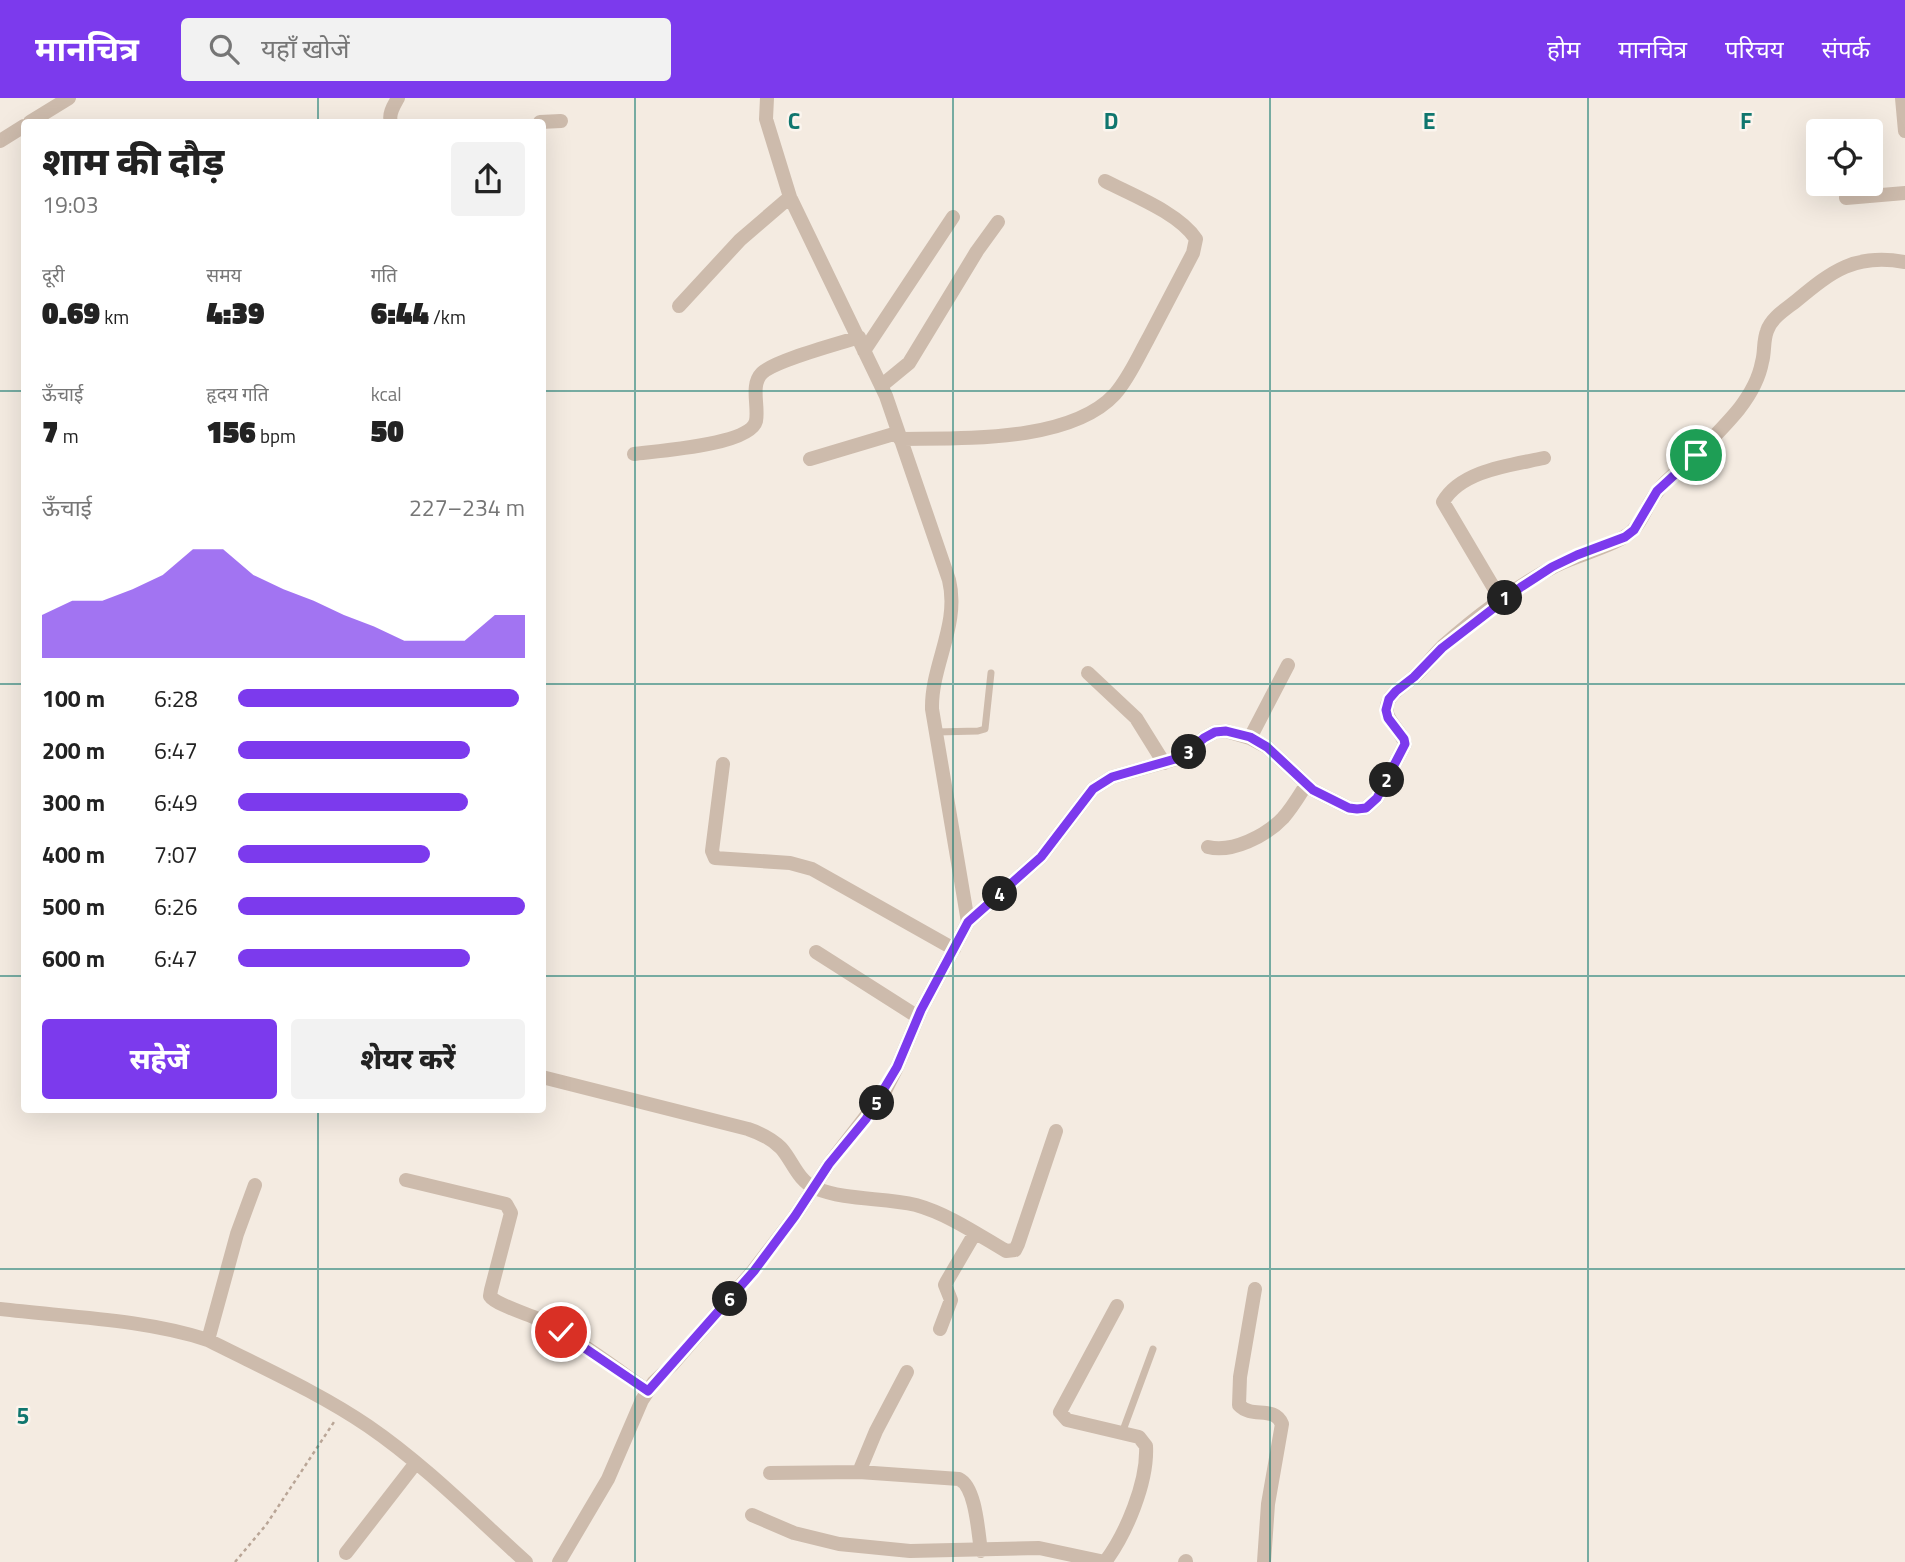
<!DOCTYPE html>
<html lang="hi">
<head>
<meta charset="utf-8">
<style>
	body { margin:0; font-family:"Titillium Web","Noto Sans Devanagari",sans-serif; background:#f2f2f2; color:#222; height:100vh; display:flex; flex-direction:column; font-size:26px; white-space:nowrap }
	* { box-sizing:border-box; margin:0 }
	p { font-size:23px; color:#767676 }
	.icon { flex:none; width:38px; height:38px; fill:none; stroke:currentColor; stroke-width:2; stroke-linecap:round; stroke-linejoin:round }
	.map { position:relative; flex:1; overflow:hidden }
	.sheet { position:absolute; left:21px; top:21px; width:525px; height:994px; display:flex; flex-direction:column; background:#fff; border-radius:7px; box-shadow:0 7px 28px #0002 }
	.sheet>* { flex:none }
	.tools { position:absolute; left:1806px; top:21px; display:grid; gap:14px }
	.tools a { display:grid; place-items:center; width:77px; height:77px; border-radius:7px; background:#fff; box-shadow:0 7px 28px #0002; font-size:35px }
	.pin { position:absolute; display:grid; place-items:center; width:60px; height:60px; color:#fff; margin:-30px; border:4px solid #fff; border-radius:50%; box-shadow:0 2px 7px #0007 }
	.km { position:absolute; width:35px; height:35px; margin:-18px; border-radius:50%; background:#222; color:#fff; font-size:19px; line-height:35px; text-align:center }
	.round { display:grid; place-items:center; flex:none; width:74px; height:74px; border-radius:7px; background:#f2f2f2 }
	.overview { display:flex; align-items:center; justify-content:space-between; height:119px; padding:0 21px }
	h1 { font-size:38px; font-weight:800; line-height:52px }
	.metrics { display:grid; grid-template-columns:repeat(3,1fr); gap:10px; height:119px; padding:7px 21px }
	.metrics div { display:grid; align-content:center }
	.metrics b { font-size:30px; font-weight:800 }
	.metrics small { font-size:19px; font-weight:400 }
	.metrics p { font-size:19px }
	.chart { height:196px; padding:14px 21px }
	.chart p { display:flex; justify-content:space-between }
	.chart svg { width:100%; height:126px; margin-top:7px; fill:#7c3aed; opacity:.7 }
	.primary-button { display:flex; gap:14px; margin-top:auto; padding:14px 21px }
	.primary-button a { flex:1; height:80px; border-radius:7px; background:#7c3aed; color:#fff; font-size:28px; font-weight:800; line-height:80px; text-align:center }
	.primary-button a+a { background:#f2f2f2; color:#222 }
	ul { padding:0 21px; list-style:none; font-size:23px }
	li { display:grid; grid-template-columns:112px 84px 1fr; align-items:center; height:52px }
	li i { height:18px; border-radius:9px; background:#7c3aed }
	header { display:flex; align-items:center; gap:42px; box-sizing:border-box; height:98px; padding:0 35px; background:#7c3aed; color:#fff }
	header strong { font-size:33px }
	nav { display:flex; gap:38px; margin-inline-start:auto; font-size:24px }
	.search { width:490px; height:63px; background:#f2f2f2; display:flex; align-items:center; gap:18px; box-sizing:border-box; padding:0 24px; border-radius:7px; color:#767676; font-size:26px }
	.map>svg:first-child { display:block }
</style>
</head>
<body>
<header>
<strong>मानचित्र</strong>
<div class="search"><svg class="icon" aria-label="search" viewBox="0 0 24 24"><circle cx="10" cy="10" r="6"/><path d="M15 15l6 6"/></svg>यहाँ खोजें</div>
<nav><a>होम</a><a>मानचित्र</a><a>परिचय</a><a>संपर्क</a></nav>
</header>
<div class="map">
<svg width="1905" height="1464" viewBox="0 0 1905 1464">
	<rect width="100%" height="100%" fill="#f4ebe1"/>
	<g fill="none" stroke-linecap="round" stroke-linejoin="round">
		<!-- path -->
		<path stroke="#b9a596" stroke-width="2.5" stroke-dasharray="3.5 3.5" stroke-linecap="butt" d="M235 1464 266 1427 334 1324"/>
		<!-- service -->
		<path stroke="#cdbbac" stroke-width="7" d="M936 634 978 633 985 631 991 575
			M1122 1335 1153 1251"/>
		<!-- minor -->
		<path stroke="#cdbbac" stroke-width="14" d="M767 0 766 21 790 99 886 298 949 482C960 527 931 567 932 611L968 824
			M1902 0 1905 33
			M30 24 69 0
			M391 24C388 16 394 7 398 0
			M540 24 561 23
			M0 43 24 28
			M1846 100 1905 95
			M679 208 740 142 790 99
			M864 253 953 119
			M881 288 909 265 977 153 998 124
			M900 341C961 340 1070 345 1115 296 1129 280 1138 259 1148 241 1163 212 1178 184 1193 155L1196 141C1179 115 1132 97 1105 83
			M634 356C657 353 750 347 756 323 759 308 750 287 762 275 775 262 838 246 859 239
			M810 361 897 335
			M1501 502 1443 404C1461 372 1512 367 1544 360
			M1088 575 1136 620 1164 665
			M1250 640 1288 567
			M723 666 712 753 715 760 790 765 812 771 954 851
			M1208 749C1232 755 1266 738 1283 720 1292 710 1299 698 1306 687
			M816 854 918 919
			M542 979 748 1031C760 1035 772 1041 781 1050 792 1062 798 1083 815 1090 847 1103 883 1099 916 1107 948 1116 977 1136 1006 1153L1015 1152 1018 1146 1056 1033
			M406 1082 506 1106 511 1115 491 1192 490 1198C495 1206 527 1216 538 1221 577 1241 612 1268 648 1293
			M1255 1191 1240 1279 1239 1307C1252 1321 1274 1307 1282 1326L1268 1406 1264 1464
			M0 1211C67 1219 144 1221 208 1242 261 1269 318 1294 368 1328 425 1367 475 1418 526 1464
			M940 1231 951 1202 945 1187 947 1183 975 1135
			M208 1242 237 1136 255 1087
			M859 1374 876 1333 907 1274
			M770 1375 859 1374 959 1381C976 1389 978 1434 981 1453
			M752 1417 794 1435 839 1446 910 1453 1039 1450 1105 1464
			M346 1455 415 1366
			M559 1464 608 1381 642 1302 654 1284 672 1267 753 1173 795 1118 829 1066 884 995 897 969 921 912 968 824 1041 759 1093 691 1112 679 1183 659 1204 640 1215 634 1226 633 1250 640 1267 649 1313 692 1349 710 1357 711 1366 710 1377 700 1405 646C1401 629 1378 620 1390 600 1396 591 1406 586 1414 579 1424 570 1433 558 1443 548 1475 519 1517 488 1555 468 1574 458 1625 445 1635 430 1644 419 1648 405 1657 394 1668 379 1682 370 1695 358 1710 343 1726 327 1739 311 1749 298 1759 281 1762 264 1765 254 1763 243 1767 233 1771 220 1786 211 1796 203 1832 173 1855 155 1905 164
			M1105 1464C1126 1436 1148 1384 1146 1348L1139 1339 1067 1322 1060 1314 1117 1208
			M1185 1464 1186 1463"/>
	</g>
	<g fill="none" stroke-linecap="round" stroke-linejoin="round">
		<!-- route casing -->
		<g stroke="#fff" stroke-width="14">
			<path id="route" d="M561 1234 648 1293 754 1173 795 1118 829 1066 866 1021 897 969 921 912 968 824 1041 759 1093 691 1112 679 1182 659 1204 640 1215 634 1226 633 1250 639 1267 649 1313 692 1349 710 1357 711 1366 710 1377 700 1405 646 1404 641 1388 620 1386 612 1389 601 1396 593 1414 579 1442 550 1521 489 1552 469 1577 457 1625 439 1634 432 1657 393 1696 357"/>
		</g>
		<!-- route -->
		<use href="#route" stroke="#7c3aed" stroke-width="9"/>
	</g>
	<!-- grid -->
	<path fill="none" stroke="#0f766e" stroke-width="2" stroke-opacity="0.55" d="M318 0V24M635 0V1464M953 0V1464M1270 0V1464M1588 0V1464M0 293H24M542 293H1905M0 586H24M542 586H1905M0 878H24M542 878H1905M318 1012V1464M0 1171H1905"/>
	<g font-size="23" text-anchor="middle" font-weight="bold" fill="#0f766e" stroke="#fbf5ee" stroke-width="5" stroke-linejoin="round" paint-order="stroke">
		<text x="794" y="31">C</text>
		<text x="1111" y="31">D</text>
		<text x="1429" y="31">E</text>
		<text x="1746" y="31">F</text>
		<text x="23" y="1326">5</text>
	</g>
</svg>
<div class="tools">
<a><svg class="icon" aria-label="locate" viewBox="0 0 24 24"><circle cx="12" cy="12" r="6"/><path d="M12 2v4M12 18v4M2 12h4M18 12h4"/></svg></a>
</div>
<div class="pin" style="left:1696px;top:357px;background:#1e9e55"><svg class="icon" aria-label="arrive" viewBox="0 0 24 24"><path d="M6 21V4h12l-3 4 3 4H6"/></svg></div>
<div class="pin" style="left:561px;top:1234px;background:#d93025"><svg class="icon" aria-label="check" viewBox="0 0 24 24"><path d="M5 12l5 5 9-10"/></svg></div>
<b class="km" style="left:1505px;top:500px">1</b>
<b class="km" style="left:1387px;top:682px">2</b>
<b class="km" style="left:1189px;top:654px">3</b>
<b class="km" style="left:1000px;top:796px">4</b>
<b class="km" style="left:877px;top:1005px">5</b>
<b class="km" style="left:730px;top:1201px">6</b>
<section class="sheet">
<div class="overview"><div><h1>शाम की दौड़</h1><p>19:03</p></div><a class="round"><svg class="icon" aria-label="share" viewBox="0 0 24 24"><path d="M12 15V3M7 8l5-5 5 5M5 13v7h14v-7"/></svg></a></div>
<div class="metrics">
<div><p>दूरी</p><b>0.69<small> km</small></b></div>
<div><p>समय</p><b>4:39</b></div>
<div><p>गति</p><b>6:44<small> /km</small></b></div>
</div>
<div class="metrics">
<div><p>ऊँचाई</p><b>7<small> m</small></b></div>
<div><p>हृदय गति</p><b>156<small> bpm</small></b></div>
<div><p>kcal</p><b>50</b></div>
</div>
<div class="chart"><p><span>ऊँचाई</span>227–234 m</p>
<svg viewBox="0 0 160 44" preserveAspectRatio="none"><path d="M0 44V29L10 24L20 24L30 20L40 15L50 6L60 6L70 15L80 20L90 24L100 29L110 33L120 38L130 38L140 38L150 29L160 29V44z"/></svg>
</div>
<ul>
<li><b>100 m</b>6:28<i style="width:98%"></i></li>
<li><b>200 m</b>6:47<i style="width:81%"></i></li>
<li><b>300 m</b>6:49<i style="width:80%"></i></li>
<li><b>400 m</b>7:07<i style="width:67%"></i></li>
<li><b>500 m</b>6:26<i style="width:100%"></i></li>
<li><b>600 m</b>6:47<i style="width:81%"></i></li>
</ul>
<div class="primary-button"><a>सहेजें</a><a>शेयर करें</a></div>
</section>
</div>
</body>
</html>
